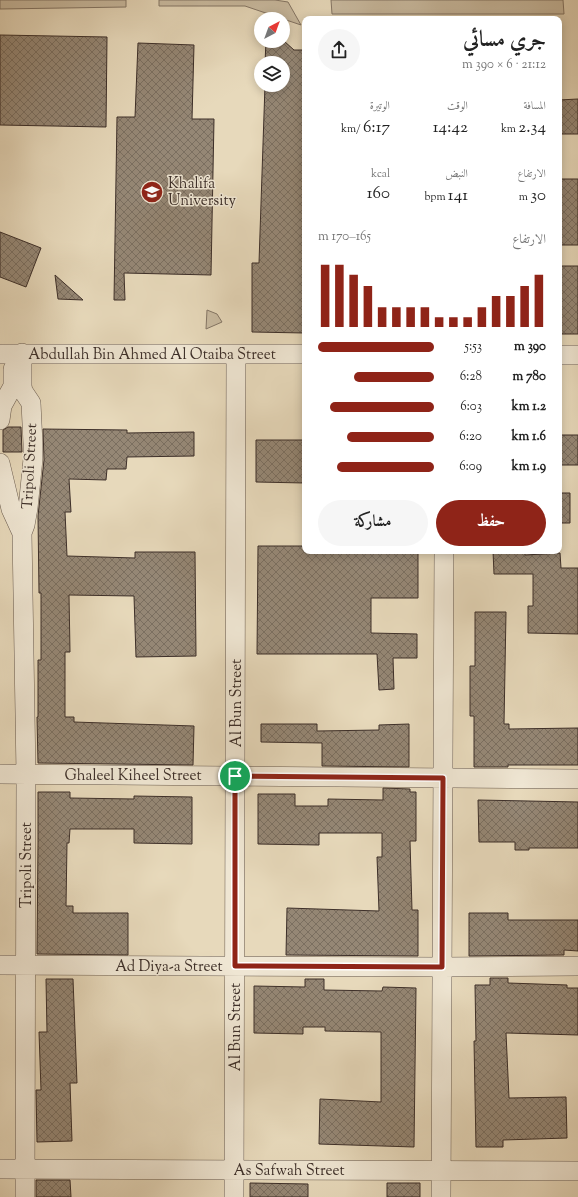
<!DOCTYPE html>
<html lang="ar">
<head>
<meta charset="utf-8">
<style>
	body { margin:0; font-family:"Sorts Mill Goudy",Amiri,serif; background:#f6f6f6; color:#222; direction:rtl; height:100vh; display:flex; flex-direction:column; font-size:15px; white-space:nowrap }
	* { box-sizing:border-box; margin:0 }
	p { font-size:13px; color:#767676 }
	.icon { flex:none; width:22px; height:22px; fill:none; stroke:currentColor; stroke-width:2; stroke-linecap:round; stroke-linejoin:round }
	.map { position:relative; flex:1; overflow:hidden; direction:ltr }
	.drawer { position:absolute; left:302px; top:16px; width:260px; height:538px; display:flex; flex-direction:column; background:#fff; border-radius:8px; box-shadow:0 2px 10px #0003; direction:rtl }
	.drawer>* { flex:none }
	.needle { width:26px; rotate:41deg }
	.buttons { position:absolute; left:254px; top:12px; display:grid; gap:8px }
	.buttons a { display:grid; place-items:center; width:36px; height:36px; border-radius:50%; background:#fff; box-shadow:0 2px 10px #0003; font-size:20px }
	.pin { position:absolute; display:grid; place-items:center; width:34px; height:34px; color:#fff; margin:-17px; border:2px solid #fff; border-radius:50%; box-shadow:0 1px 4px #0007 }
	.round { display:grid; place-items:center; flex:none; width:42px; height:42px; border-radius:21px; background:#f6f6f6 }
	.headline { display:flex; align-items:center; justify-content:space-between; height:68px; padding:0 16px }
	h1 { font-size:22px; font-weight:600; line-height:30px }
	.stats { display:grid; grid-template-columns:repeat(3,1fr); gap:6px; height:68px; padding:4px 16px }
	.stats div { display:grid; align-content:center }
	.stats b { font-size:17px; font-weight:600 }
	.stats small { font-size:11px; font-weight:400 }
	.stats p { font-size:11px }
	.chart { height:112px; padding:8px 16px }
	.chart p { display:flex; justify-content:space-between }
	.chart svg { width:100%; height:72px; margin-top:4px; stroke:#8f2418; stroke-width:6 }
	.button { display:flex; gap:8px; margin-top:auto; padding:8px 16px }
	.button a { flex:1; height:46px; border-radius:24px; background:#8f2418; color:#fff; font-size:16px; font-weight:600; line-height:46px; text-align:center }
	.button a+a { background:#f6f6f6; color:#222 }
	ul { padding:0 16px; list-style:none; font-size:13px }
	li { display:grid; grid-template-columns:64px 48px 1fr; align-items:center; height:30px }
	li i { height:10px; border-radius:5px; background:#8f2418 }
	.map>svg:first-child { display:block }
</style>
</head>
<body>
<div class="map">
<svg width="578" height="1197" viewBox="0 0 578 1197">
	<defs>
		<pattern id="building-cross-hatch" width="8" height="8" patternUnits="userSpaceOnUse"><rect width="8" height="8" fill="#958775"/><path d="M0 0l8 8M0 8l8-8" fill="none" stroke="#7b6f60"/></pattern>
	</defs>
	<rect width="100%" height="100%" fill="#e7d9bb"/>
	<filter id="stains"><feTurbulence type="fractalNoise" baseFrequency=".005" numOctaves="4"/><feColorMatrix values="0 0 0 0 .2 0 0 0 0 .09 0 0 0 0 .02 0 0 0 .5 -.17"/></filter>
	<radialGradient id="worn" r=".72"><stop offset=".6" stop-color="#630" stop-opacity="0"/><stop offset="1" stop-color="#630" stop-opacity=".3"/></radialGradient>
	<!-- green -->
	<path fill="#cabca2" stroke="#847666" d="M0 0H126V7L0 9Z
		M159 0H275L288 2 301 25 245 6H159Z
		M331 0H563L564 14H332Z
		M207 310 217 314 222 322 206 329Z"/>
	<!-- building -->
	<path fill="url(#building-cross-hatch)" stroke="#3d2f29" d="M0 35 107 37 106 127 0 125Z
		M266 41H284L294 50H305V333L252 332V263H259L265 85H283V63H265Z
		M138 43 194 45 192 119H214L211 275 124 273 125 300H114L117 117H135Z
		M578 99V134H559V100Z
		M559 179H578V245H559Z
		M0 232 41 248 26 287 0 277Z
		M559 266H578V334H559Z
		M55 275 83 300 58 299Z
		M8 427H21L22 452H3V430Z
		M43 429 127 430V433L194 432V456L127 457 126 469H107L106 480 69 479 71 512H65L67 556 135 558V552H195L196 656 136 657 134 596 69 595 70 652H65V717H74V722L194 726 193 765 38 763 37 717H38V660H41V593H39L38 516 44 460Z
		M559 435H578V465H559Z
		M256 440H305V483L256 482Z
		M559 493H570V523H559Z
		M258 546H305V551L316 552 351 553V551H418V598H371V633L417 634V658H393L394 689 379 690 377 654H257Z
		M493 551H525V555L560 553 561 568H578V634L528 633V606H533V574H494Z
		M475 612H506L504 724H509V729L578 728V765H508V767H474V716H470V666H475Z
		M261 724H317V731L379 730V725L409 724V767L322 766V743L261 742Z
		M383 788 410 789V792H416V841H410L412 910H418V956L286 955 287 908 379 911 377 857H382V833H319V845L258 844V794H295V806H328V799L383 800Z
		M38 792H70V798L134 799V796L192 797V844L134 843V829H70L69 843H67L66 906H73V913H128V955L37 954 38 843Z
		M478 800 578 802V848H529V850H515V842H479Z
		M469 913H508V920H578V951L564 950V955L469 956Z
		M490 978H508V983L567 985V988H578V1035L506 1033 509 1098 566 1097 567 1138 503 1140V1147H476L474 1041H476L475 985H490Z
		M46 979H73L77 1083H70L72 1141 37 1142 36 1090H41L39 1032H47Z
		M305 979H324V990L382 991 383 987 416 988 414 1147 319 1144 320 1099 381 1102V1032L325 1031V1027H303V1034L254 1033V986L305 987Z
		M36 1180H70L71 1197H36Z
		M250 1183 308 1184V1197H250Z
		M387 1183H420V1197H387Z"/>
	<g fill="none" stroke-linecap="round" stroke-linejoin="round">
		<!-- minor casing -->
		<g stroke="#685a4e" stroke-width="20">
			<path id="minor" d="M22 353V386L23 391 31 403 33 444V459L28 508 25 525 22 533 26 774 25 1197
				M0 354H305
				M559 355H578
				M0 420 2 406 13 386V369
				M0 463 11 509 22 533
				M0 774 578 779
				M0 965 442 967 578 966
				M0 1169 578 1171
				M234 1197 236 354
				M441 1197 444 551"/>
		</g>
		<!-- minor -->
		<use href="#minor" stroke="#efe6d3" stroke-width="19"/>
	</g>
	<g fill="none" stroke-linecap="round" stroke-linejoin="round">
		<!-- route casing -->
		<g stroke="#fff" stroke-width="8">
			<path id="route" d="M235 776 443 778 442 967 235 966Z"/>
		</g>
		<!-- route -->
		<use href="#route" stroke="#8f2418" stroke-width="5"/>
	</g>
	<!-- icons -->
	<defs>
		<g id="university-disc" transform="scale(1.15)"><circle r="9.5" fill="#8f2418" stroke="#efe6d3"/><path d="M0-5L7-2L0 1L-7-2ZM-4 1L0 2.5L4 1V4Q0 6-4 4Z" fill="#fff"/></g>
	</defs>
	<g fill-rule="evenodd">
		<use href="#university-disc" x="152" y="192"/>
	</g>
	<g text-anchor="middle" stroke-width="3" stroke-linejoin="round" paint-order="stroke">
		<!-- poi labels -->
		<g font-size="15" fill="#3d2f29" stroke="#efe6d3" text-anchor="start">
			<text x="168" y="188">Khalifa<tspan x="168" dy="17">University</tspan></text>
		</g>
		<!-- street labels -->
		<g font-size="15" fill="#3d2f29" stroke="#efe6d3">
			<text x="152" y="359">Abdullah Bin Ahmed Al Otaiba Street</text>
			<text transform="translate(29 466) rotate(-87)" y="5">Tripoli Street</text>
			<text transform="translate(236 703) rotate(-90)" y="5">Al Bun Street</text>
			<text x="133" y="780">Ghaleel Kiheel Street</text>
			<text transform="translate(26 865) rotate(-90)" y="5">Tripoli Street</text>
			<text x="169" y="971">Ad Diya-a Street</text>
			<text transform="translate(235 1027) rotate(-90)" y="5">Al Bun Street</text>
			<text x="289" y="1175">As Safwah Street</text>
		</g>
	</g>
	<rect width="100%" height="100%" filter="url(#stains)"/>
	<rect width="100%" height="100%" fill="url(#worn)"/>
</svg>
<div class="buttons">
<a><svg class="needle" viewBox="-14 -14 28 28"><path d="M0-13l5 13h-10z" fill="#e53935"/><path d="M0 13l5-13h-10z" fill="#767676"/></svg></a>
<a><svg class="icon" aria-label="layers" viewBox="0 0 24 24"><path d="M12 4l9 5-9 5-9-5zM3 14l9 5 9-5"/></svg></a>
</div>
<div class="pin" style="left:235px;top:776px;background:#1e9e55"><svg class="icon" aria-label="arrive" viewBox="0 0 24 24"><path d="M6 21V4h12l-3 4 3 4H6"/></svg></div>
<section class="drawer">
<div class="headline"><div><h1>جري مسائي</h1><p>21:12 · 6 × 390 m</p></div><a class="round"><svg class="icon" aria-label="share" viewBox="0 0 24 24"><path d="M12 15V3M7 8l5-5 5 5M5 13v7h14v-7"/></svg></a></div>
<div class="stats">
<div><p>المسافة</p><b>2.34<small> km</small></b></div>
<div><p>الوقت</p><b>14:42</b></div>
<div><p>الوتيرة</p><b>6:17<small> /km</small></b></div>
</div>
<div class="stats">
<div><p>الارتفاع</p><b>30<small> m</small></b></div>
<div><p>النبض</p><b>141<small> bpm</small></b></div>
<div><p>kcal</p><b>160</b></div>
</div>
<div class="chart"><p><span>الارتفاع</span>165–170 m</p>
<svg viewBox="0 0 160 44" preserveAspectRatio="none"><path d="M5 44V6M15 44V6M25 44V12M35 44V19M45 44V32M55 44V32M65 44V32M75 44V32M85 44V38M95 44V38M105 44V38M115 44V32M125 44V25M135 44V25M145 44V19M155 44V12"/></svg>
</div>
<ul>
<li><b>390 m</b>5:53<i style="width:100%"></i></li>
<li><b>780 m</b>6:28<i style="width:69%"></i></li>
<li><b>1.2 km</b>6:03<i style="width:90%"></i></li>
<li><b>1.6 km</b>6:20<i style="width:75%"></i></li>
<li><b>1.9 km</b>6:09<i style="width:84%"></i></li>
</ul>
<div class="button"><a>حفظ</a><a>مشاركة</a></div>
</section>
</div>
</body>
</html>
